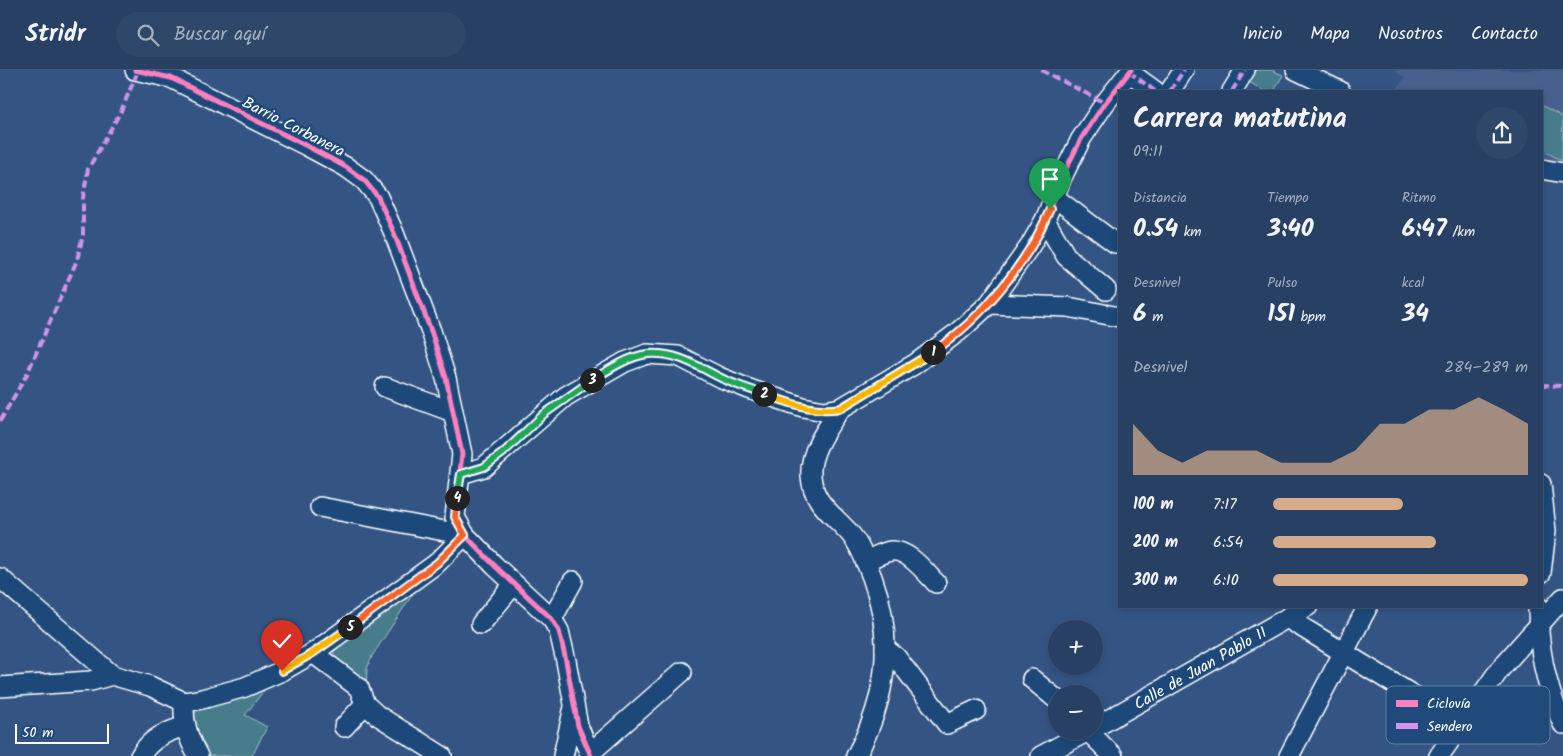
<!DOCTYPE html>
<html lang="es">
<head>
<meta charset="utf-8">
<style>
	body { margin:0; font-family:Kalam,sans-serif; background:#2f4769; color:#f1f3f6; height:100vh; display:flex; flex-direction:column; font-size:19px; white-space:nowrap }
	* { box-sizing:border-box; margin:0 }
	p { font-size:16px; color:#a4afbe }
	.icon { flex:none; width:28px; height:28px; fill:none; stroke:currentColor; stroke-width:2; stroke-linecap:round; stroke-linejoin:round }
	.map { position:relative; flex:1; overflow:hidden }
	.side { position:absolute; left:1118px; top:20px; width:425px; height:518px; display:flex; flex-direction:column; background:#274063; border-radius:0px; box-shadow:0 2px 8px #0003,0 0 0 1px #435978 }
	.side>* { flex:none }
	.controls { position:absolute; left:1048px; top:550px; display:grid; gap:10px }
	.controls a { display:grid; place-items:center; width:55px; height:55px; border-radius:50%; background:#274063; box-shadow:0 2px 8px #0003,0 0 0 1px #435978; font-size:25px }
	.scale { position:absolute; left:15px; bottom:12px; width:94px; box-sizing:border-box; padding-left:5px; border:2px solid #fff; border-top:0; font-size:14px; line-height:18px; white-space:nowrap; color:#fff; -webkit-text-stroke:4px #1f4a7a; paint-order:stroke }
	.pin { position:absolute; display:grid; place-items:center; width:42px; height:42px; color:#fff; margin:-51px -21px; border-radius:50% 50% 50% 0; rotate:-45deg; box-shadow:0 0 5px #0007 }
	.pin .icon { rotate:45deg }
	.km { position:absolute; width:25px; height:25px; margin:-12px; border-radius:50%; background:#222; color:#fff; font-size:14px; line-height:25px; text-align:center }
	.round { display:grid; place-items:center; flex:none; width:52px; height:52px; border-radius:26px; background:#2f4769 }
	.head { display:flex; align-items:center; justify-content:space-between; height:85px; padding:0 15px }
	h1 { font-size:28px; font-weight:700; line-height:38px }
	.figures { display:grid; grid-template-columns:repeat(3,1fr); gap:8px; height:85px; padding:5px 15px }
	.figures div { display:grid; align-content:center }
	.figures b { font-size:25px; font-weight:700 }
	.figures small { font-size:14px; font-weight:400 }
	.figures p { font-size:14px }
	.chart { height:140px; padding:10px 15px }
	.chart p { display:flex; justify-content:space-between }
	.chart svg { width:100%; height:90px; margin-top:5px; fill:#d6ab8b; opacity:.7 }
	ul { padding:0 15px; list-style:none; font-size:16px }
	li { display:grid; grid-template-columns:80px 60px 1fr; align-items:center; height:38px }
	li i { height:12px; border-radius:6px; background:#d6ab8b }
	header { display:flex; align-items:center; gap:30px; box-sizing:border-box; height:70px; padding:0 25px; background:#274063; border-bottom:1px solid #435978 }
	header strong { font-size:24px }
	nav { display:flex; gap:28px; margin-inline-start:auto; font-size:18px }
	.search { width:350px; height:45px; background:#2f4769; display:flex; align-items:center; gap:12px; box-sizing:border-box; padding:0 18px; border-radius:28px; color:#a4afbe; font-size:19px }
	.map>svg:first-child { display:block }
</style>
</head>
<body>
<header>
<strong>Stridr</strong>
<div class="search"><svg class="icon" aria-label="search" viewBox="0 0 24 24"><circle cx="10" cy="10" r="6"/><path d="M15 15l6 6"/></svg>Buscar aquí</div>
<nav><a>Inicio</a><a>Mapa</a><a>Nosotros</a><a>Contacto</a></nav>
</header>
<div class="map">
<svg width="1563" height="686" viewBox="0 0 1563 686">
	<rect width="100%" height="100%" fill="#345584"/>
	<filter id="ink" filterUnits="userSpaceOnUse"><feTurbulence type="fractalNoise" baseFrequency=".02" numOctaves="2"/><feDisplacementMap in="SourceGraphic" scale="10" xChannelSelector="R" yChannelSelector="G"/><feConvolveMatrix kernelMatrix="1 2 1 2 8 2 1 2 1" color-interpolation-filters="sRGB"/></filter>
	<g filter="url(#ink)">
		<!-- built -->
		<path fill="#48618d" d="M1395 0H1563V99L1541 93V21H1395L1405 8Z"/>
		<!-- green -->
		<path fill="#477d8b" stroke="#a3bec5" d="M1256 0H1271L1283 5 1274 21H1264L1249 12Z
			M1541 35 1563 47 1562 91 1541 79Z
			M416 519 372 586 367 599 366 618 334 588V581Z
			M269 614 245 645 267 657 252 686H206L191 648C199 632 251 620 269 614Z"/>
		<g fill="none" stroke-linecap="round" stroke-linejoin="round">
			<!-- minor casing -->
			<g stroke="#fff" stroke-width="22">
				<g id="minor">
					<path d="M135 0 171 8 307 76 346 97 364 110 378 127 394 163 431 261 446 308 462 384 455 447 465 465 495 496 552 549 559 561 566 591 578 656 591 686"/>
					<path d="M1296 0 1340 21"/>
					<path d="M1129 2 1155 21"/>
					<path d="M1170 21 1184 0"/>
					<path d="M1232 21 1245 0"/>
					<path d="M1541 99 1563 103"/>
					<path d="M1054 127 1115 173"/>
					<path d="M1045 150 1066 186 1106 220"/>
					<path d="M989 234 1068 237 1119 247"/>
					<path d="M385 317 453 342"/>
					<path d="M841 338C828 357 809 381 811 406 813 435 836 446 852 466 862 478 866 493 872 507 895 570 887 628 856 686"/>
					<path d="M461 404 484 397 566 326 625 292 647 284 678 286 719 307 749 319 803 337 824 341 841 338 915 294 958 262 989 234 1030 176 1045 150 1063 105 1081 69 1105 33 1131 0"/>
					<path d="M1541 414 1546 461 1541 503"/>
					<path d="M320 437 465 465"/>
					<path d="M865 491C873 488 883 482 891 481 908 479 925 502 936 513"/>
					<path d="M0 508 112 605"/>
					<path d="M1538 536C1538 578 1545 616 1563 654"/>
					<path d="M1287 548 1460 654"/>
					<path d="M552 549 573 511"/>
					<path d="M481 554 514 514"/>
					<path d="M885 579 896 587 947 654 976 640"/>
					<path d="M313 583 359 618 365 634 377 645 442 686"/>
					<path d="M1032 609 1056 629"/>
					<path d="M0 617 91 611 112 605 150 616 184 632 202 629 245 617 282 601 313 583 437 493 465 465"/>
					<path d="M184 632C183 653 188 668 198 686"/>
					<path d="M344 657 365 634"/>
					<path id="s1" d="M1094 658 1308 536"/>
					<path d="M1088 661 1113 686"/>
					<path d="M590 683 682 602"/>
					<path d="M140 686C151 668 166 662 185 656"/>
					<path d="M563 686 573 641"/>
					<path d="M1041 686 1088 661"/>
					<path d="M1289 686 1368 536"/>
					<path d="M1439 686 1500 599 1563 528"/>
				</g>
			</g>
			<!-- minor -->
			<use href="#minor" stroke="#1f4a7a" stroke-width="19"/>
			<!-- quiet -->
			<path stroke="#d193ec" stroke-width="4" stroke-dasharray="8 4" stroke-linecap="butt" d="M1041 0 1105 33
				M1129 2 1155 21
				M1170 21 1184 0
				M1232 21 1245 0
				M1541 315 1563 316
				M0 351 27 304 77 190 83 165V128L88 99 121 41 138 1"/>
			<!-- cycleway casing -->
			<g stroke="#1f4a7a" stroke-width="8">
				<path id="cycleway" d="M135 0 171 8 307 76 346 97 364 110 378 127 394 163 431 261 446 308 462 384 455 447 465 465 495 496 552 549 559 561 566 591 578 656 591 686
					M461 404 484 397 566 326 625 292 647 284 678 286 719 307 749 319 803 337 824 341 841 338 915 294 958 262 989 234 1030 176 1045 150 1063 105 1081 69 1105 33 1131 0"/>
			</g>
			<!-- cycleway -->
			<use href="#cycleway" stroke="#ff80c0" stroke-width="5"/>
		</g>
	</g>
	<g fill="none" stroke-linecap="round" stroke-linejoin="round" filter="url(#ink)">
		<!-- split-1 casing -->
		<g stroke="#fff" stroke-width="10">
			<path id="split-1" d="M933 282C981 249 1028 193 1050 139"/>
		</g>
		<!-- split-2 casing -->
		<g stroke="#fff" stroke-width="10">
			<path id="split-2" d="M764 324C790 333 814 343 841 338L933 282"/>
		</g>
		<!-- split-3 casing -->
		<g stroke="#fff" stroke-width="10">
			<path id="split-3" d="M592 310C608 300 629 286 648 284 675 282 694 294 717 306 732 314 749 319 764 324"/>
		</g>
		<!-- split-4 casing -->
		<g stroke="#fff" stroke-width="10">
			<path id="split-4" d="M457 428 461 404 484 397 503 383 544 344 592 310"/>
		</g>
		<!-- split-5 casing -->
		<g stroke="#fff" stroke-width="10">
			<path id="split-5" d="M350 557 437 493 465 465 455 447 457 428"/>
		</g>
		<!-- split-6 casing -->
		<g stroke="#fff" stroke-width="10">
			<path id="split-6" d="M282 601 313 583 350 557"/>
		</g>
		<!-- split-1 -->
		<use href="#split-1" stroke="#f0652b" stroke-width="6"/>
		<!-- split-2 -->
		<use href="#split-2" stroke="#f5b400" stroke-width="6"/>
		<!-- split-3 -->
		<use href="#split-3" stroke="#22a559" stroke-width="6"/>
		<!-- split-4 -->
		<use href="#split-4" stroke="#22a559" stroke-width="6"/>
		<!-- split-5 -->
		<use href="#split-5" stroke="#f0652b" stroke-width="6"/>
		<!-- split-6 -->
		<use href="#split-6" stroke="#f5b400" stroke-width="6"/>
	</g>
	<g text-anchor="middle" stroke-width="5" stroke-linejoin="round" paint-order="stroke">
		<!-- street labels -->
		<g font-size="16" fill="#fff" stroke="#1f4a7a">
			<text transform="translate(294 56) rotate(27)" y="6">Barrio Corbanera</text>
			<text dy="6" stroke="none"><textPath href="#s1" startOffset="122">Calle de Juan Pablo II</textPath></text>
		</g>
	</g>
	<!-- legend -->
	<rect x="1386" y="616" width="164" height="58" rx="8" fill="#1f4a7a" stroke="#6280a2" stroke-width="1"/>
	<rect x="1396" y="630" width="22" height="7" fill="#ff80c0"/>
	<rect x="1396" y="653" width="22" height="6" fill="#d193ec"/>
	<g font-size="14" fill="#fff">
		<text x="1427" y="638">Ciclovía</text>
		<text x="1427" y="661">Sendero</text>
	</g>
</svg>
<div class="controls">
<a>+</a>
<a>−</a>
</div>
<div class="scale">50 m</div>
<div class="pin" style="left:1050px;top:139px;background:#1e9e55"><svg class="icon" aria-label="arrive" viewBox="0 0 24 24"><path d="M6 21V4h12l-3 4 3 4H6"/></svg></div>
<div class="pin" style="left:282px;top:601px;background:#d93025"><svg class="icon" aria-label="check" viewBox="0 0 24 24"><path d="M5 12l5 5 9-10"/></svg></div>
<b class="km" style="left:933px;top:282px">1</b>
<b class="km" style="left:764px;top:324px">2</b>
<b class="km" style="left:592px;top:310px">3</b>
<b class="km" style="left:457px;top:428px">4</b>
<b class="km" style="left:350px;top:557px">5</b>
<section class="side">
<div class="head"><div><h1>Carrera matutina</h1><p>09:11</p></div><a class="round"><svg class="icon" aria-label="share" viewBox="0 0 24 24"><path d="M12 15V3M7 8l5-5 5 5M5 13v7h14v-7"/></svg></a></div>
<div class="figures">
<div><p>Distancia</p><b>0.54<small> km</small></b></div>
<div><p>Tiempo</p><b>3:40</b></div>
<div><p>Ritmo</p><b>6:47<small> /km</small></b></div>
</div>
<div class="figures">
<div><p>Desnivel</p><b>6<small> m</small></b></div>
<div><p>Pulso</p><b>151<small> bpm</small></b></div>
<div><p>kcal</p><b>34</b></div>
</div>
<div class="chart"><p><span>Desnivel</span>284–289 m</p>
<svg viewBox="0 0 160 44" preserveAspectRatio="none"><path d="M0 44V19L10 32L20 38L30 32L40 32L50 32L60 38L70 38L80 38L90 32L100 19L110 19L120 12L130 12L140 6L150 12L160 19V44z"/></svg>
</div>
<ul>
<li><b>100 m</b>7:17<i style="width:51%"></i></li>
<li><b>200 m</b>6:54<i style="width:64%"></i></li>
<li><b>300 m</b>6:10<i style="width:100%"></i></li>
</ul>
</section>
</div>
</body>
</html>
